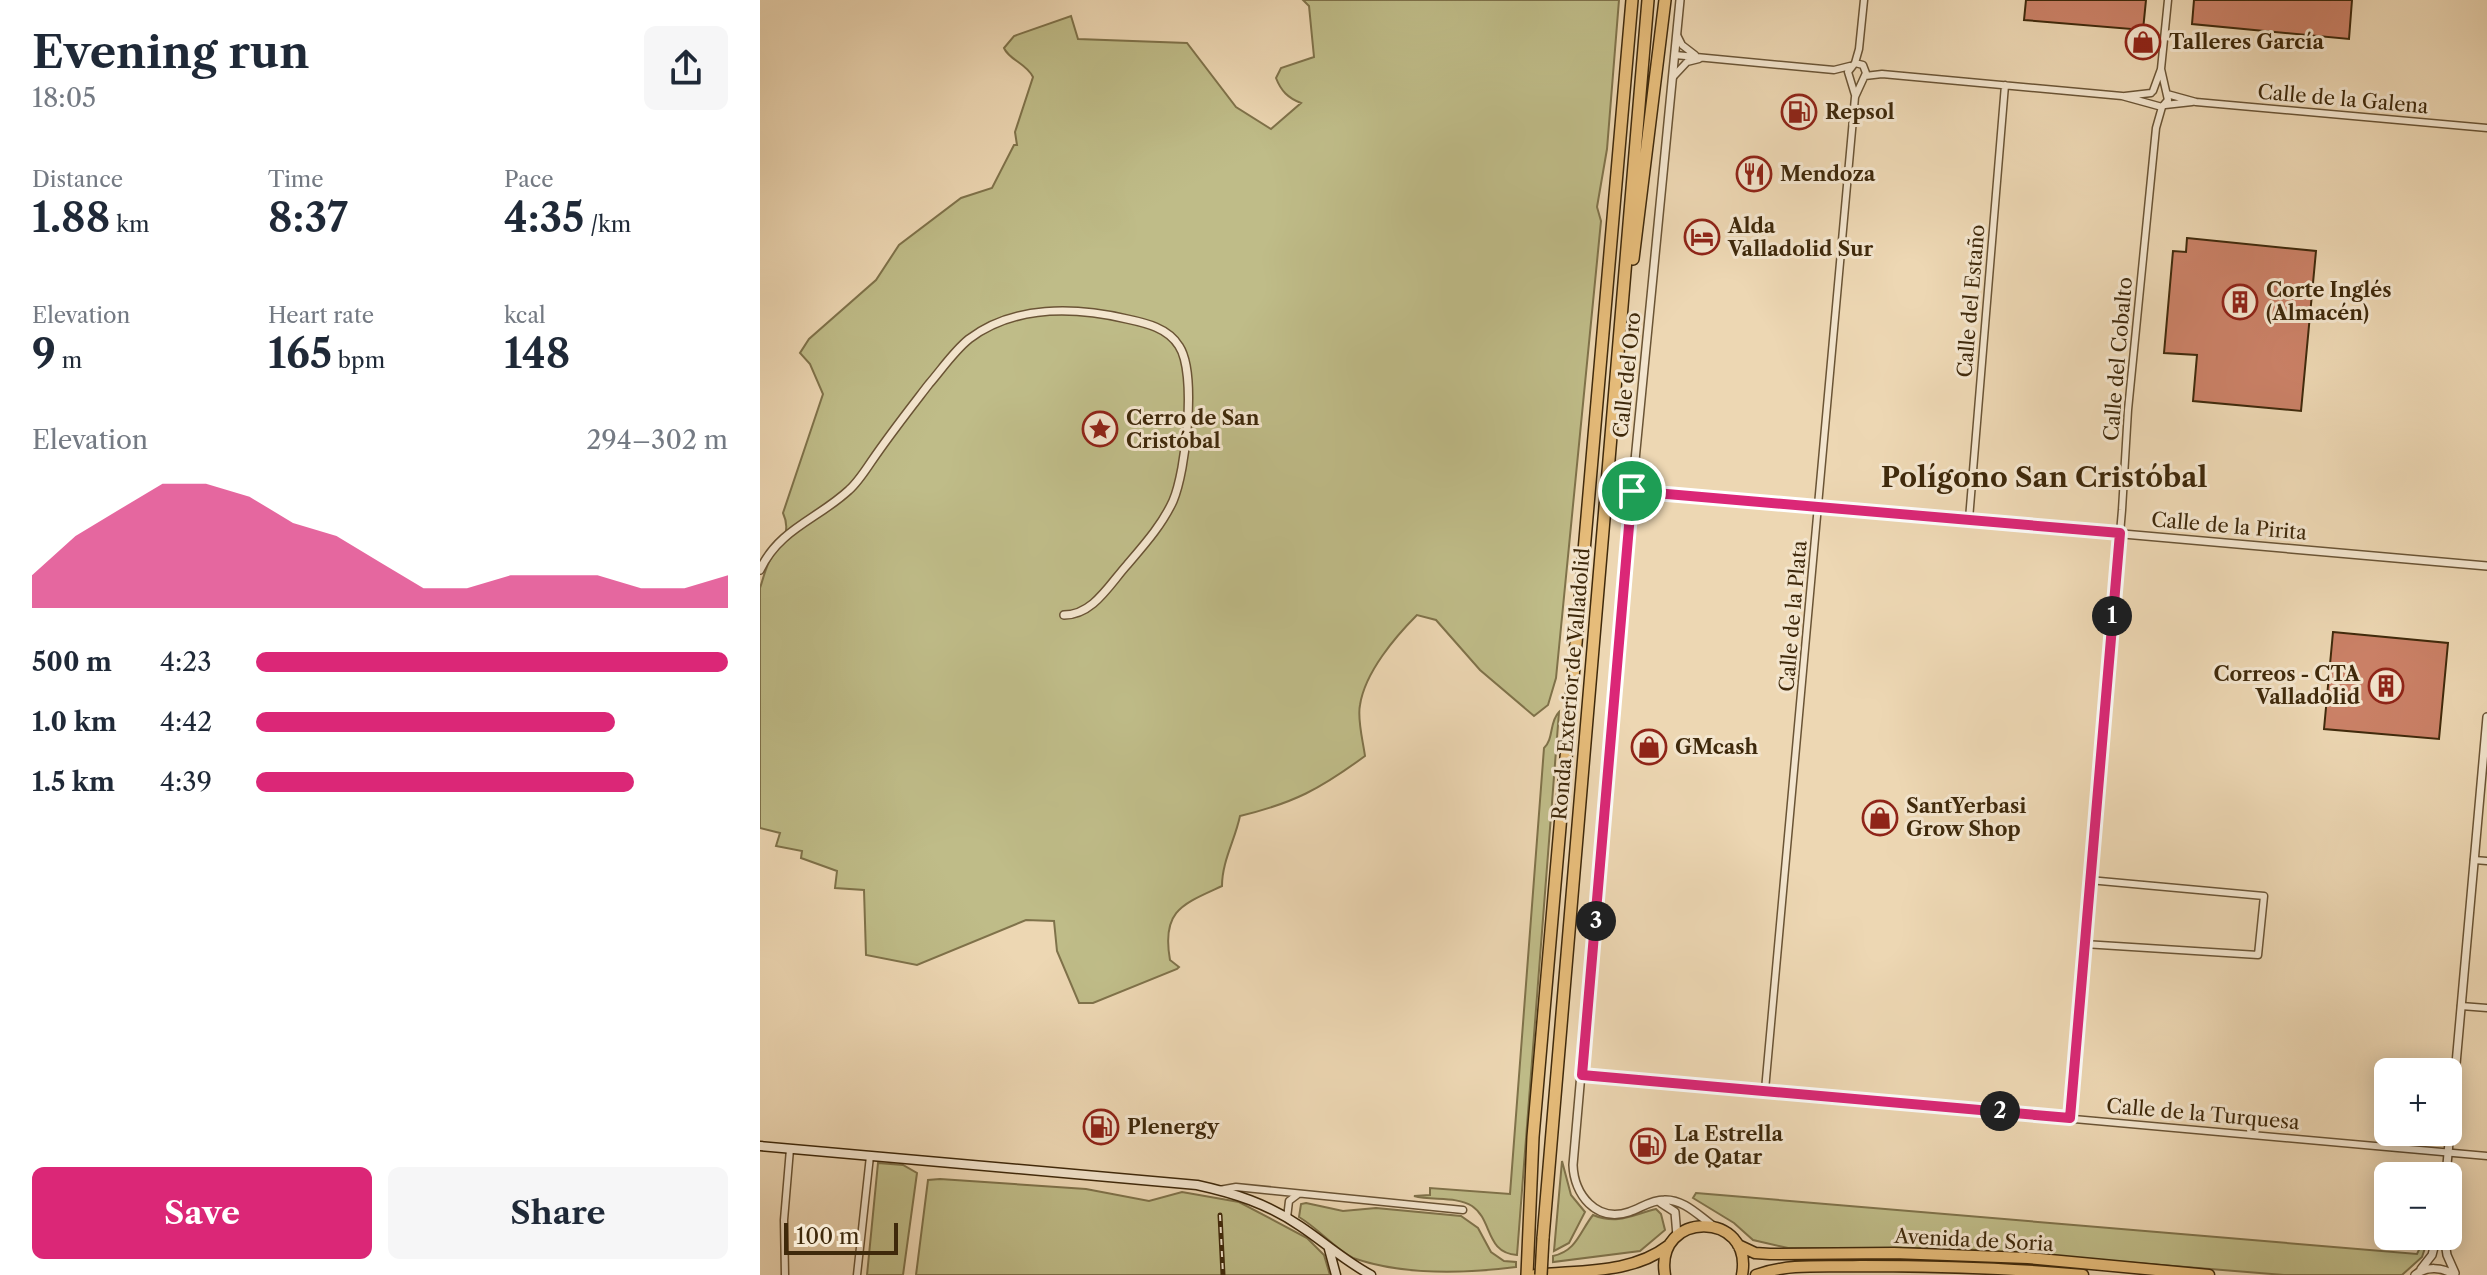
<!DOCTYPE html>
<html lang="en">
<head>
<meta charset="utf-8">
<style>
	body { margin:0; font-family:"Libre Caslon Text",serif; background:#f6f6f7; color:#1f2937; height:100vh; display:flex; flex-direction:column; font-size:30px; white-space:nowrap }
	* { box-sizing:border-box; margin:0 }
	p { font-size:26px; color:#747a83 }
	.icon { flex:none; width:44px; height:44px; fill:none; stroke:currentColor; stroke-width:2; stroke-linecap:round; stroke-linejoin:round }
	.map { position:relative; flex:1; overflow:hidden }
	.drawer { display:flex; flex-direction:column; background:#fff; width:760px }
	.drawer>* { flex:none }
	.controls { position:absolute; left:1614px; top:1058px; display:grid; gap:16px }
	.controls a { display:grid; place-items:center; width:88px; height:88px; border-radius:12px; background:#fff; box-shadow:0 4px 20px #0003; font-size:40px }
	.scale { position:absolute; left:24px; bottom:20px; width:114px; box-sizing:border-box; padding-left:8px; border:4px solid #3f290b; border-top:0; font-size:22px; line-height:28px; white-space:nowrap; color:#3f290b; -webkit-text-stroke:6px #f3e5ce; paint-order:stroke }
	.pin { position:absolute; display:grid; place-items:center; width:68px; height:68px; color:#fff; margin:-34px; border:4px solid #fff; border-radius:50%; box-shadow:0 2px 8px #0007 }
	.km { position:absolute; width:40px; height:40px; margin:-20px; border-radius:50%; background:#222; color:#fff; font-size:22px; line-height:40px; text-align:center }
	.round { display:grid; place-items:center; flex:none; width:84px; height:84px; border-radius:12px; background:#f6f6f7 }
	.summary { display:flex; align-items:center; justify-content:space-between; height:136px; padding:0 32px }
	h1 { font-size:44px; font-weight:800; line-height:60px }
	.stats { display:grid; grid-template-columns:repeat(3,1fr); gap:12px; height:136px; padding:8px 32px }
	.stats div { display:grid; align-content:center }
	.stats b { font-size:40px; font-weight:800 }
	.stats small { font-size:22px; font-weight:400 }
	.stats p { font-size:22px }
	.chart { height:224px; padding:16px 32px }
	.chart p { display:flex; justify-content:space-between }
	.chart svg { width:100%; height:144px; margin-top:8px; fill:#db2777; opacity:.7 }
	.primary-button { display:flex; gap:16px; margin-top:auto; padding:16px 32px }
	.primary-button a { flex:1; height:92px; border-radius:12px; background:#db2777; color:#fff; font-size:32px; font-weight:800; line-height:92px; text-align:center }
	.primary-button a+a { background:#f6f6f7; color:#1f2937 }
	ul { padding:0 32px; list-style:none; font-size:26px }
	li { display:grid; grid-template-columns:128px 96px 1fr; align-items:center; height:60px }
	li i { height:20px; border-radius:10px; background:#db2777 }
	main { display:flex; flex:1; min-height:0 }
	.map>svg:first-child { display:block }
</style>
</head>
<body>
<main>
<section class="drawer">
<div class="summary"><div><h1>Evening run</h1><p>18:05</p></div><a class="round"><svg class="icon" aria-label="share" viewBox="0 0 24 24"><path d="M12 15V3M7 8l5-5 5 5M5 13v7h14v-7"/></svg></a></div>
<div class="stats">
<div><p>Distance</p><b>1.88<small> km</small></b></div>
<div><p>Time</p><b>8:37</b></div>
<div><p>Pace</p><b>4:35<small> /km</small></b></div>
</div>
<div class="stats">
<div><p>Elevation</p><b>9<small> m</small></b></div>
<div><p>Heart rate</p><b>165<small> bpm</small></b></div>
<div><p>kcal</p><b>148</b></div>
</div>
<div class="chart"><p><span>Elevation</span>294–302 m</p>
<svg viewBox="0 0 160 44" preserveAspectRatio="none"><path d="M0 44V34L10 22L20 14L30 6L40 6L50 10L60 18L70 22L80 30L90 38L100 38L110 34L120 34L130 34L140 38L150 38L160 34V44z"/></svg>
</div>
<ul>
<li><b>500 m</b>4:23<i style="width:100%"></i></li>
<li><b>1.0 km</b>4:42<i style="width:76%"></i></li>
<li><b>1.5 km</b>4:39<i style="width:80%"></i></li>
</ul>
<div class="primary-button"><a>Save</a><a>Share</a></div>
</section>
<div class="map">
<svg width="1727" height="1275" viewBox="0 0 1727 1275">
	<rect width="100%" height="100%" fill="#edd7b3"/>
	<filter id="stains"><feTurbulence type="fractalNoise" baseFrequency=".0025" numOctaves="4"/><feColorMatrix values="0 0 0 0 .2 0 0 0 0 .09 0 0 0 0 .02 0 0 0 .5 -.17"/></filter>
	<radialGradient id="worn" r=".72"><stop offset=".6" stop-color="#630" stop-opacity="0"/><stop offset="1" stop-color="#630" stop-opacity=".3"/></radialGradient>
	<!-- green -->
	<path fill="#bfbc88" stroke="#7f724a" stroke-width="2" d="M543 0H859L847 149 837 207 841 221 796 678 788 705 774 716 720 670 676 620 657 615C636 636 605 672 600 705 597 719 603 741 605 756 560 789 534 803 480 816 475 840 462 861 462 886 423 904 401 910 410 960L419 967 417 969 333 1003H319L297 951 294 921 266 920 157 965 106 955 104 890 75 888 77 871 41 858 42 851 16 846 20 833 0 828V588C3 579 5 570 9 562 18 544 33 535 23 513L63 394 50 364 40 353 49 339 116 280 139 245 201 198 232 188 254 145H257L255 132 273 77C266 63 249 60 244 48L254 36 311 16 318 39 427 43 476 107 511 129 541 103C528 98 521 91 516 78L521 68 554 57 549 6Z
		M799 712 757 1255C725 1253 733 1220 712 1206 696 1196 672 1201 654 1196L670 1195V1188L750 1194 784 748C794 739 789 722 799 712Z
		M802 1161 811 1195 825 1212 809 1243 794 1251Z
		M118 1163 143 1165 157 1173 143 1275H107Z
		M180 1179 326 1189 389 1201 422 1192 479 1202 547 1238 564 1255 570 1275H156L168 1180Z
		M936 1193 1657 1254 1665 1237 1668 1239 1662 1257 1642 1275H1524L1192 1248H1028L993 1240 974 1223 933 1198Z
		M546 1203 583 1211 616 1208 701 1216 718 1228 731 1252 744 1261 756 1262V1267C702 1274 642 1275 593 1258 573 1247 559 1229 539 1217L541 1204Z
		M896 1209 901 1214 905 1230 880 1251 793 1262V1256C817 1251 820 1231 833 1215 858 1225 872 1215 896 1209Z"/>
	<!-- building -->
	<path fill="#cb8167" stroke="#3f290b" stroke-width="2" d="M1266 0H1386L1383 30 1264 20Z
		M1434 0H1592L1589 39 1432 24Z
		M1427 238 1556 251 1541 411 1433 401 1437 355 1404 353 1413 251 1426 252Z
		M1573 632 1688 643 1679 739 1564 729Z"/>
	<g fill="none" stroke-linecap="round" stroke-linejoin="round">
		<!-- minor casing -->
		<g stroke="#6a5435" stroke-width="9">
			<path id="minor" d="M917 35 922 45 935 55
				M915 55 1074 70 1090 66
				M1105 76 1122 74 1362 96 1402 107
				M913 77 927 62 939 59
				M1393 91 1401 69 1408 0
				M1407 94 1436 102 1727 128
				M1095 95 1088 72 1095 63 1099 49 1104 0
				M1365 96 1391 93
				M1405 105 1432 102
				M1209 519 1245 85
				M1714 860 1727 861
				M1324 944 1498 955 1504 896 1329 880
				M1701 1006 1727 1008
				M822 1075 1727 1156
				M1005 1090 1095 97 1106 73 1103 65 1095 63
				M1310 1118 1362 510 1368 410 1396 128 1402 107 1408 100 1401 69
				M459 1190 476 1187 703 1210
				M527 1218 529 1201 537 1195
				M25 1275 24 1220 30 1149
				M97 1275 110 1156"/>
		</g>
		<!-- tertiary casing -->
		<g stroke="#6a5435" stroke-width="10">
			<path id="tertiary" d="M920 0 872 491 813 1165C814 1194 836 1223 869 1212 881 1208 891 1200 904 1200 923 1199 938 1215 952 1225
				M872 491 1727 566
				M0 570C19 529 58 519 89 490 97 483 105 471 111 462 130 434 149 410 169 384 182 369 194 351 209 339 254 305 315 307 367 319 386 323 408 328 419 346 437 373 426 471 413 501 402 525 384 545 367 565 349 585 333 615 304 615
				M1686 1176 1727 717
				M901 1203 915 1212 917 1236
				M1684 1236 1687 1255 1695 1273
				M1661 1269 1672 1255 1677 1236
				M1655 1275C1666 1266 1683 1267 1694 1275"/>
		</g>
		<!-- secondary casing -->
		<g stroke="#3f290b" stroke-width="11">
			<path id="secondary" d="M0 1146 437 1185C474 1193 508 1204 540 1226 564 1242 585 1261 611 1275
				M569 1249 576 1275"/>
		</g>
		<!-- trunk casing -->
		<g stroke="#3f290b" stroke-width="13">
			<path id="trunk" d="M978 1245 995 1253 1010 1254 1134 1253 1268 1258 1449 1275
				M775 1275C820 1270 872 1274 908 1246
				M905 1275C894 1210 994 1210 982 1275
				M996 1275C1029 1263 1066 1267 1100 1266 1175 1266 1249 1268 1323 1275"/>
		</g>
		<!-- motorway casing -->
		<g stroke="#3f290b" stroke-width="14">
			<path id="motorway" d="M873 259 905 0
				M783 1238 888 0
				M767 1275 773 1137 872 0"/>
		</g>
		<!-- minor -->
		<use href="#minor" stroke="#f3e5ce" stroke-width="6"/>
		<!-- tertiary -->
		<use href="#tertiary" stroke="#f3e5ce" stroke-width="7"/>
		<!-- secondary -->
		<use href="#secondary" stroke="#f3e5ce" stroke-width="8"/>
		<!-- trunk -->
		<use href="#trunk" stroke="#e6bc7a" stroke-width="10"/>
		<!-- motorway -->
		<use href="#motorway" stroke="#e6bc7a" stroke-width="11"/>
		<!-- rail casing -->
		<g stroke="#3f290b" stroke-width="5">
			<path id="rail" d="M460 1215 463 1275"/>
		</g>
		<!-- rail -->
		<use href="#rail" stroke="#f3e5ce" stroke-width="2" stroke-dasharray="6" stroke-linecap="butt"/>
		<!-- motorway-bridge casing -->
		<g stroke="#3f290b" stroke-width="14" stroke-linecap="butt">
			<path id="motorway-bridge" d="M781 1275 783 1238"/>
		</g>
		<!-- motorway-bridge -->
		<use href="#motorway-bridge" stroke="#e6bc7a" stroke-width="11"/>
	</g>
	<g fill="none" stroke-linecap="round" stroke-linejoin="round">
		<!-- route casing -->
		<g stroke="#fff" stroke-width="16">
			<path id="route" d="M872 491 1360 533 1310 1118 822 1075Z"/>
		</g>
		<!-- route -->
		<use href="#route" stroke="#db2777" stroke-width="10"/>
	</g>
	<!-- icons -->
	<defs>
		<g id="shop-ring" transform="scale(1.8)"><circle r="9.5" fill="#f3e5ce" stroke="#8f2418" stroke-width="1.5"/><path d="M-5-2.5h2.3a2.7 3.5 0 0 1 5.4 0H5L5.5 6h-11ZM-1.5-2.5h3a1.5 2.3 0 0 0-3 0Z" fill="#8f2418"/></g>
		<g id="fuel-ring" transform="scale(1.8)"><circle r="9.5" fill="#f3e5ce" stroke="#8f2418" stroke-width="1.5"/><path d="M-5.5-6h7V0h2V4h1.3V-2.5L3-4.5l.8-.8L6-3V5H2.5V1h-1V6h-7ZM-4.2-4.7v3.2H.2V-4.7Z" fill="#8f2418"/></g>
		<g id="restaurant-ring" transform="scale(1.8)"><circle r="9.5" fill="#f3e5ce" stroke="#8f2418" stroke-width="1.5"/><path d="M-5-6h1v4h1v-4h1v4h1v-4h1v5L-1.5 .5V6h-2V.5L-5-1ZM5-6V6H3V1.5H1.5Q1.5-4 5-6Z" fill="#8f2418"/></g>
		<g id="hotel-ring" transform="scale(1.8)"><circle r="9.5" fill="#f3e5ce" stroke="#8f2418" stroke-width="1.5"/><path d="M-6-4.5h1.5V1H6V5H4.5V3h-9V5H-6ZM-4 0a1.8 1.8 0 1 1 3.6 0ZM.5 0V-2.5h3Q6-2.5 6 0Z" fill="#8f2418"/></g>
		<g id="building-ring" transform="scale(1.8)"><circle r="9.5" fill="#f3e5ce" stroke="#8f2418" stroke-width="1.5"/><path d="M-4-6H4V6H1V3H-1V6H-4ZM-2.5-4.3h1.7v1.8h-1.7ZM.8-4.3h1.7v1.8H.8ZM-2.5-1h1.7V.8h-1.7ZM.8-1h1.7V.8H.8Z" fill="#8f2418"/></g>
		<g id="sight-ring" transform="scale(1.8)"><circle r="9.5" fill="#f3e5ce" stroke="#8f2418" stroke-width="1.5"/><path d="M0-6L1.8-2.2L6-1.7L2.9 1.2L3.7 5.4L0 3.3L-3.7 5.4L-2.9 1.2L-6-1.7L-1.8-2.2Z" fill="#8f2418"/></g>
	</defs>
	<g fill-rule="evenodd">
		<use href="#shop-ring" x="1383" y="42"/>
		<use href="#fuel-ring" x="1039" y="112"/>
		<use href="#restaurant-ring" x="994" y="174"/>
		<use href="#hotel-ring" x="942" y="237"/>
		<use href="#building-ring" x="1480" y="302"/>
		<use href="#sight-ring" x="340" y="429"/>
		<use href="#building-ring" x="1626" y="686"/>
		<use href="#shop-ring" x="889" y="747"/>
		<use href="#shop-ring" x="1120" y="818"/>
		<use href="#fuel-ring" x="341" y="1127"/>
		<use href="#fuel-ring" x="888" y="1146"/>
	</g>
	<g text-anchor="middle" stroke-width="6" stroke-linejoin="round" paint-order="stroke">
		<!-- poi labels -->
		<g font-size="20" font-weight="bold" fill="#3f290b" stroke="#f3e5ce" text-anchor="start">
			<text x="1409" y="49">Talleres García</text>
			<text x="1065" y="119">Repsol</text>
			<text x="1020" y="181">Mendoza</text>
			<text x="968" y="233">Alda<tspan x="968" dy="23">Valladolid Sur</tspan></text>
			<text x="1506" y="297">Corte Inglés<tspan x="1506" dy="23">(Almacén)</tspan></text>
			<text x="366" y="425">Cerro de San<tspan x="366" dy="23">Cristóbal</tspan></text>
			<text x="1600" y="681" text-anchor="end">Correos - CTA<tspan x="1600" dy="23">Valladolid</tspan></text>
			<text x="915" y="754">GMcash</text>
			<text x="1146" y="813">SantYerbasi<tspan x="1146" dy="23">Grow Shop</tspan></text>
			<text x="367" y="1134">Plenergy</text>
			<text x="914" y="1141">La Estrella<tspan x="914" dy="23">de Qatar</tspan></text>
		</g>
		<!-- street labels -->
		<g font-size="20" fill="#3f290b" stroke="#f3e5ce">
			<text transform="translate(1583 99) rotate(5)" y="7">Calle de la Galena</text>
			<text transform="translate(1211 301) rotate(-85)" y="7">Calle del Estaño</text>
			<text transform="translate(1358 359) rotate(-85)" y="7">Calle del Cobalto</text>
			<text transform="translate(867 375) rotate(-84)" y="7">Calle del Oro</text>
			<text transform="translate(1469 526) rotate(5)" y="7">Calle de la Pirita</text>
			<text transform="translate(1033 616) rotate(-85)" y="7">Calle de la Plata</text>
			<text transform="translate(811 684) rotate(-85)" y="7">Ronda Exterior de Valladolid</text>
			<text transform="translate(1443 1114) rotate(5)" y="7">Calle de la Turquesa</text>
			<text transform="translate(1214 1240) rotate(3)" y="7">Avenida de Soria</text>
		</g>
		<!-- district labels -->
		<g font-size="28" font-weight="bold" fill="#3f290b" stroke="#f3e5ce">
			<text x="1284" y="487">Polígono San Cristóbal</text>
		</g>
	</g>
	<rect width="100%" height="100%" filter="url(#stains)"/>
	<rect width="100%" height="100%" fill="url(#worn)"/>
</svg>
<div class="controls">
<a>+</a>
<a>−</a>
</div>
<div class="scale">100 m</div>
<div class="pin" style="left:872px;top:491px;background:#1e9e55"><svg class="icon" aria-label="arrive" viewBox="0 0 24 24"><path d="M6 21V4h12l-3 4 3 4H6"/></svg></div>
<b class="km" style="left:1352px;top:616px">1</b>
<b class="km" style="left:1240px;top:1111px">2</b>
<b class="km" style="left:836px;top:921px">3</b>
</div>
</main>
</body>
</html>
